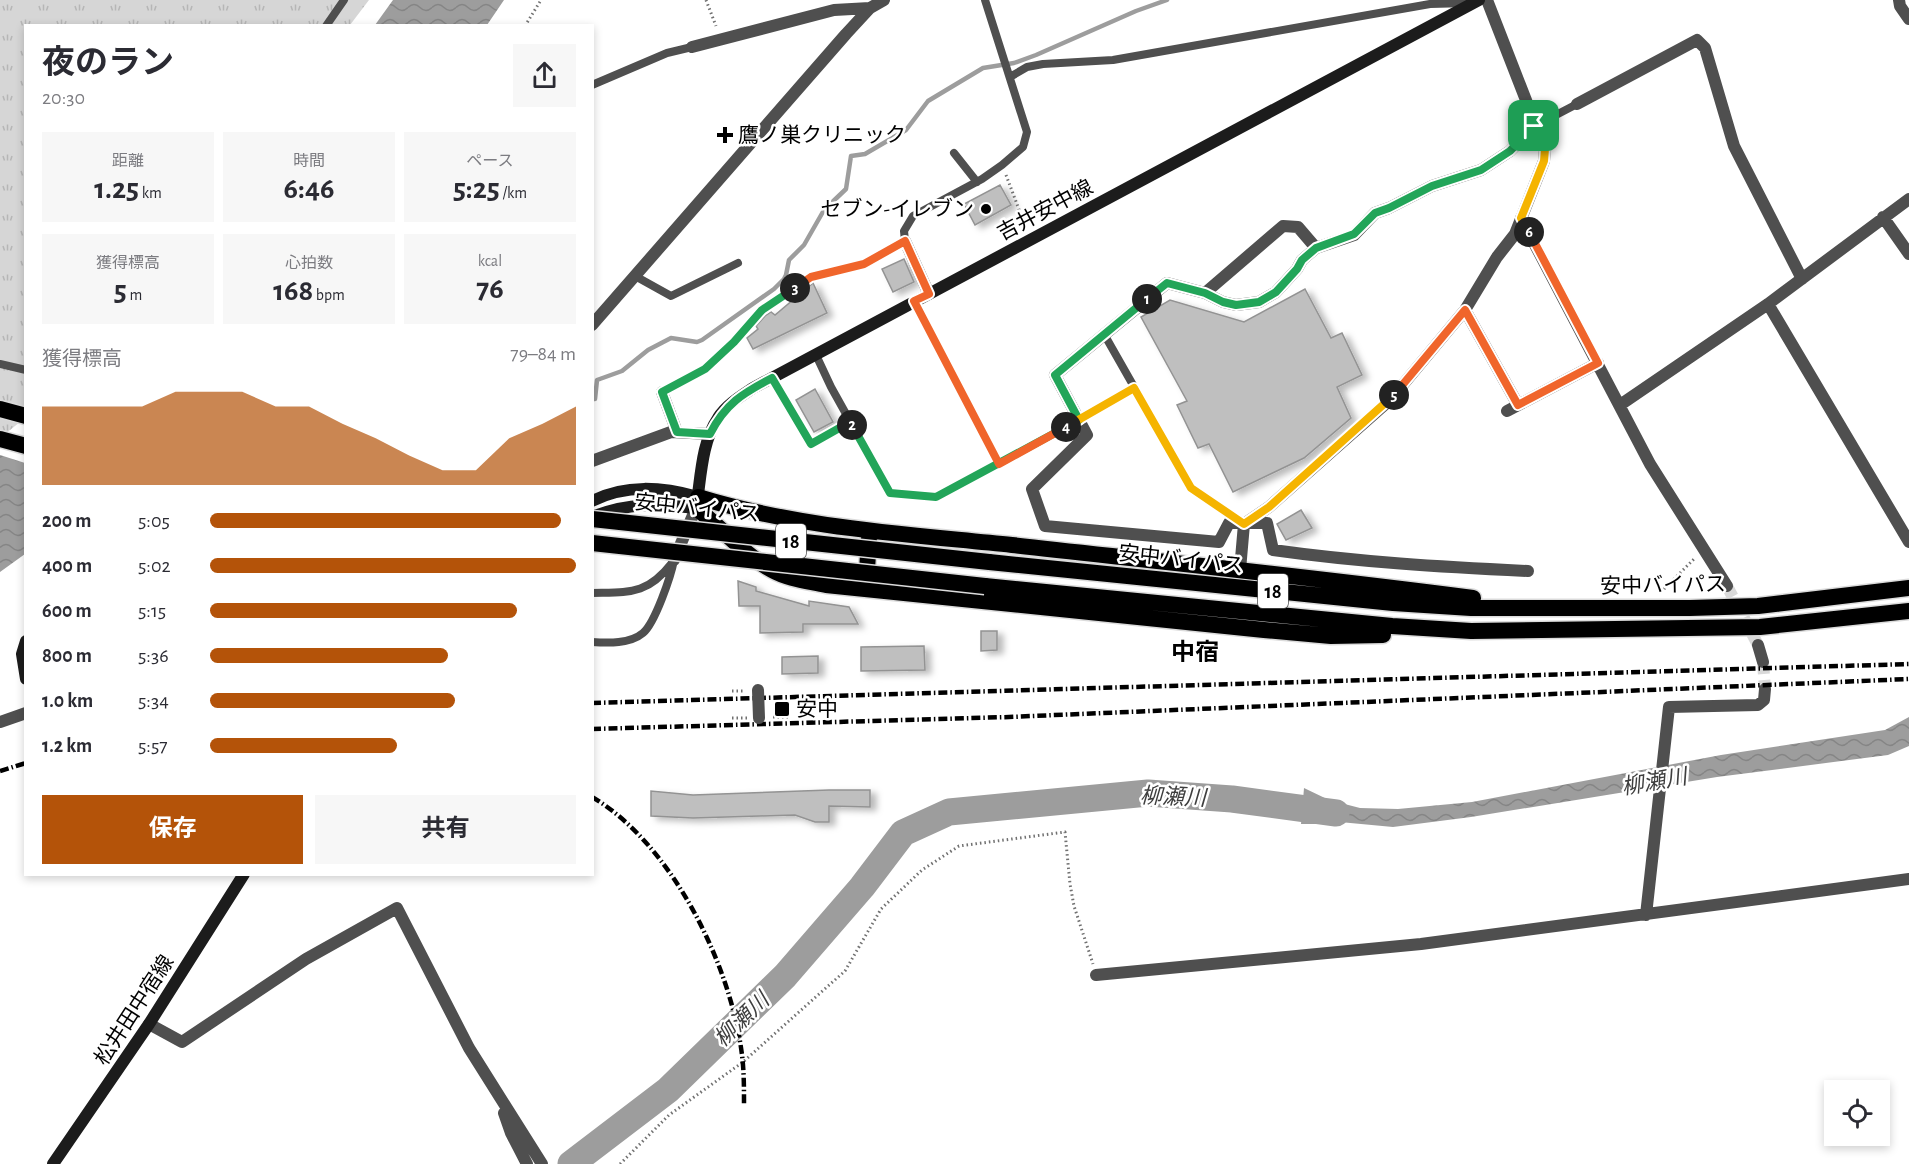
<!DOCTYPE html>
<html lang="ja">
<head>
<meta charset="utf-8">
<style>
	body { margin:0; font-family:"Alegreya Sans","Noto Sans JP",sans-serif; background:#f7f7f7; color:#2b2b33; height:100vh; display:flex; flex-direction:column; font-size:22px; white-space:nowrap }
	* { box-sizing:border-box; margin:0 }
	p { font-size:20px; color:#7c7c81 }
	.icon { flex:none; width:33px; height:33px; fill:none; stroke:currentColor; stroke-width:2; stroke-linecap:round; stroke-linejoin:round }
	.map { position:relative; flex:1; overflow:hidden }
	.drawer { position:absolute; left:24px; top:24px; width:570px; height:852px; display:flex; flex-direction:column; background:#fff; border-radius:0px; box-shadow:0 3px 9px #0003 }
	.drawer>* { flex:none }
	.tools { position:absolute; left:1824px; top:1080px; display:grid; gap:12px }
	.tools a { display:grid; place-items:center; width:66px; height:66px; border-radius:0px; background:#fff; box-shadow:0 3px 9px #0003; font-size:30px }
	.pin { position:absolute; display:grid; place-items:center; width:51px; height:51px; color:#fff; margin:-26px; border-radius:12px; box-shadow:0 3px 9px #0006 }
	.km { position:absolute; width:30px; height:30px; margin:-15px; border-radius:50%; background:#222; color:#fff; font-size:16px; line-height:30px; text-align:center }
	.round { display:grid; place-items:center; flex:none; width:63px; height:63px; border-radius:0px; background:#f7f7f7 }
	.summary { display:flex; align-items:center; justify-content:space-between; height:102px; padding:0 18px }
	h1 { font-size:33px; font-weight:700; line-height:45px }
	.figures { display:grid; grid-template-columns:repeat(3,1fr); gap:9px; height:102px; padding:6px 18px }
	.figures div { display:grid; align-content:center; border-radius:0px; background:#f7f7f7; text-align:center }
	.figures b { font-size:30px; font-weight:700 }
	.figures small { font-size:16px; font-weight:400 }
	.figures p { font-size:16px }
	.chart { height:168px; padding:12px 18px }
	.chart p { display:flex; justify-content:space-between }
	.chart svg { width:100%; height:108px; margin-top:6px; fill:#b45309; opacity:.7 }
	.primary-button { display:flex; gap:12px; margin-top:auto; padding:12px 18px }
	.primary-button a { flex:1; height:69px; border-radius:0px; background:#b45309; color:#fff; font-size:24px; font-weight:700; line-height:69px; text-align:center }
	.primary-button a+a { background:#f7f7f7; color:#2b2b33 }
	ul { padding:0 18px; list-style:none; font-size:20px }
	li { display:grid; grid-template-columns:96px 72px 1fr; align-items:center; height:45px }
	li i { height:15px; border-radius:8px; background:#b45309 }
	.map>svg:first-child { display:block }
</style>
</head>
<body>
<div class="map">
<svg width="1909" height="1164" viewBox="0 0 1909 1164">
	<defs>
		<pattern id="grass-tufts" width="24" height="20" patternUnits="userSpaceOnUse" patternTransform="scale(1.5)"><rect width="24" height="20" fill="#d6d6d6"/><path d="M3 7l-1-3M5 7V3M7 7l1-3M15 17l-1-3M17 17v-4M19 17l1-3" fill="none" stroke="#b6b6b6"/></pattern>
		<pattern id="water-waves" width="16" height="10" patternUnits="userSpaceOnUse" patternTransform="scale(1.5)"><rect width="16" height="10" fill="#9d9d9d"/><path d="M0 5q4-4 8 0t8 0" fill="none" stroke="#858585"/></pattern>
		<filter id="shadow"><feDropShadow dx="6" dy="3.5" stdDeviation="3" flood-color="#0004"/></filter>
	</defs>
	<rect width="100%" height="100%" fill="#fff"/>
	<!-- grass -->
	<path fill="url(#grass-tufts)" d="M0 0H369L350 25 26 26 25 418 0 438Z"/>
	<!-- water -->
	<path fill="url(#water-waves)" d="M393 0H504L487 25H375Z
		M25 435V554L0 572V453Z
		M1909 717V746L1888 755 1717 777 1471 817 1393 827 1329 821 1319 824H1301L1304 788 1329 800 1360 808 1398 809 1472 802 1721 755 1885 730Z"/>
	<!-- pier -->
	<path fill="#fff" d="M26 432 25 463 0 455V449Z"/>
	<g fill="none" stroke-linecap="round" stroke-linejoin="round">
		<!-- stream -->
		<path stroke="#9d9d9d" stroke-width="4.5" d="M592 399H595L597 380 622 371 648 350 671 338 697 342 702 340 774 289 784 279 786 275 789 260 804 245 824 210 846 189 851 156 865 154 906 130 928 101 983 68 1014 63 1036 55 1136 11 1167 0"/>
		<!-- river -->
		<path stroke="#9d9d9d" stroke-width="27" d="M571 1164 668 1090 785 976 862 887 903 833 949 812 1148 793 1232 799 1336 813"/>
	</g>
	<!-- building -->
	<path fill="#bfbfbf" stroke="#939393" stroke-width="1.5" filter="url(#shadow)" d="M1000 185 1011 205 975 225 964 204Z
		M904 259 914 282 893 292 882 269Z
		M813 283 827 313 753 349 747 338 758 329 756 326 765 316 771 312 775 315Z
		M1305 289 1331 338 1342 333 1362 375 1337 387 1351 418 1304 458 1233 492 1209 444 1198 448 1177 405 1187 401 1141 317 1170 300 1244 322Z
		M815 389 833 422 814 432 796 400Z
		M1301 510 1312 528 1286 540 1277 524Z
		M738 581 756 587V591L809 606V601L849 607 858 624H803V632L760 633V606H739Z
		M981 631H997V650L981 651Z
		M924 646 925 670 861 671V647Z
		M818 656V673L782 674V657Z
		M829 790H870V807L829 806V822H815L795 815 693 818 651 816V791L693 795Z"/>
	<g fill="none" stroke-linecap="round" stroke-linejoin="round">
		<!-- minor-tunnel -->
		<path stroke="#d9d9d9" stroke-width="12" stroke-dasharray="12 6" stroke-linecap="butt" d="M1727 586 1758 645
			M1763 662 1765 689"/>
		<!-- trunk casing -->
		<g stroke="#dbdbdb" stroke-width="19">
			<path id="trunk" d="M0 409 26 416
				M0 439 26 446
				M698 497C799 528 907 534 1012 545 1165 562 1319 578 1473 598
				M696 508C722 528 743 554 772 570 788 579 808 581 826 585L1264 630 1331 636 1383 635
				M989 562 1393 603 1471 608H1690L1758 606 1909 588
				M985 586 1392 626 1471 631 1760 627 1909 611
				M866 588 869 536"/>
		</g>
		<!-- path -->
		<path stroke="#717171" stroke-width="3" stroke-dasharray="1.5 3" stroke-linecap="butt" d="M706 0 716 26
			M525 26 541 0
			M1006 175 1026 228
			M1664 589 1694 559
			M732 691H745
			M773 717H790
			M732 718H748
			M620 1164 669 1115 743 1062 845 971 881 909 922 870 959 846 1065 832 1070 884 1074 906 1093 964"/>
		<!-- service -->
		<path stroke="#4f4f4f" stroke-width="8" d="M326 26 344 0
			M1010 77 1027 67 1043 64 1113 60 1430 4 1469 3
			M592 85 667 53 692 47
			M1535 126 1577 104
			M954 153 977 182
			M635 276 671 296 738 263
			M913 301 999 464
			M1104 334 1191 487 1241 522
			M816 355 831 387 890 493 936 497 1134 388
			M0 364 26 370
			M772 378 811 444 850 422
			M662 392 705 369 734 342 762 310 811 277 864 264 905 241 904 231 913 216 982 179 1002 165 1023 147 1027 132 985 0
			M592 593C630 592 647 595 672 563
			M592 642C608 643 630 644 643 633 655 623 671 576 674 560"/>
		<!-- minor -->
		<path stroke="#4f4f4f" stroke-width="12" d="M1899 0 1900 6 1909 19
			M692 47 834 10 870 8
			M1577 104 1697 40 1705 48 1734 146 1802 279
			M1883 217 1909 254
			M1521 218 1650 464 1727 586
			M905 241 929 294
			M1205 293 1283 226 1298 227 1316 248
			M1768 304 1909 542
			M1465 310 1518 405
			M592 325 846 34 870 8 884 0
			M662 392 677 432
			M1620 405 1768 304 1909 199
			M1507 411 1598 363
			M592 461 671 432 709 434
			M1240 570 1244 524 1269 507 1391 399 1465 310 1497 257 1515 234 1544 161 1545 149 1487 0
			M1528 571C1442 567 1358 562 1273 550L1267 523H1229L1219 542 1045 526 1032 489 1087 435 1055 375 1167 283 1205 293 1223 302 1236 305 1259 302 1276 292 1297 269 1302 260 1316 248 1354 235 1375 213 1389 208 1432 186 1481 170 1510 151 1535 126
			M1758 645 1763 662
			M1646 915 1669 707 1758 705 1764 700 1765 689
			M1096 975 1421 944 1909 879
			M149 1024 182 1042 306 959 397 908 469 1048 542 1164
			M504 1113 511 1133 527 1164"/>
		<!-- tertiary -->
		<path stroke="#4f4f4f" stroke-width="12" d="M674 560 696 508
			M0 722 26 713"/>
		<!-- secondary -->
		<path stroke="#1c1c1c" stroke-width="12" d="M592 501C626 484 662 487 698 497
			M592 517C629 502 658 504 696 508 701 479 701 443 718 418 726 405 741 396 753 388L1479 0
			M26 641 22 654 26 679
			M53 1164 149 1024 244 874"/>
		<!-- trunk -->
		<use href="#trunk" stroke="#000" stroke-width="16"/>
		<!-- rail -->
		<path stroke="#000" stroke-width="4.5" stroke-dasharray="9 3 1.5 3" stroke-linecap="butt" d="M592 703 1909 664
			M592 729 1009 717 1909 679
			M0 771 26 763
			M592 797C672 844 731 965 742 1055 744 1071 744 1088 744 1105"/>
		<!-- trunk-bridge casing -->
		<g stroke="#dbdbdb" stroke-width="19" stroke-linecap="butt">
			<path id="trunk-bridge" d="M592 519 989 562
				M592 543 985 586"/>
		</g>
		<!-- pedestrian-bridge -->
		<path stroke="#4f4f4f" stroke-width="12" d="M758 690 759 718"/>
		<!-- trunk-bridge -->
		<use href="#trunk-bridge" stroke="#000" stroke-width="16"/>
	</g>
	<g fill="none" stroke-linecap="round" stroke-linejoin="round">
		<!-- split-1 casing -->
		<g stroke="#fff" stroke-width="12">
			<path id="split-1" d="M1147 299 1167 283 1205 293 1223 302 1236 305 1259 302 1276 292 1297 269 1302 260 1316 248 1354 234 1375 213 1389 208 1432 186 1481 170 1510 151 1534 126"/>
		</g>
		<!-- split-2 casing -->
		<g stroke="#fff" stroke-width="12">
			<path id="split-2" d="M852 425 890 493 936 497 1079 420 1055 375 1147 299"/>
		</g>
		<!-- split-3 casing -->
		<g stroke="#fff" stroke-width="12">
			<path id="split-3" d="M795 288 762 310 734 342 705 369 662 392 677 432 710 434C725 404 743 393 772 378L811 444 850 422 852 425"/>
		</g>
		<!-- split-4 casing -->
		<g stroke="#fff" stroke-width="12">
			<path id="split-4" d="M795 288 811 277 864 264 905 241 929 294 914 301 999 464 1066 427"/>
		</g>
		<!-- split-5 casing -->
		<g stroke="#fff" stroke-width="12">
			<path id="split-5" d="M1066 427 1134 388 1191 488 1244 524 1269 507 1394 395"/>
		</g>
		<!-- split-6 casing -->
		<g stroke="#fff" stroke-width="12">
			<path id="split-6" d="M1394 395 1465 310 1518 405 1598 363 1529 232"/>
		</g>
		<!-- split-7 casing -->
		<g stroke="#fff" stroke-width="12">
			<path id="split-7" d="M1529 232 1521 218 1544 161 1545 149 1534 126"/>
		</g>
		<!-- split-1 -->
		<use href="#split-1" stroke="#22a559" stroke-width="8"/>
		<!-- split-2 -->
		<use href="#split-2" stroke="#22a559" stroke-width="8"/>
		<!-- split-3 -->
		<use href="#split-3" stroke="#22a559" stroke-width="8"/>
		<!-- split-4 -->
		<use href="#split-4" stroke="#f0652b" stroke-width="8"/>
		<!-- split-5 -->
		<use href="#split-5" stroke="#f5b400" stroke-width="8"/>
		<!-- split-6 -->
		<use href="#split-6" stroke="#f0652b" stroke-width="8"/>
		<!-- split-7 -->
		<use href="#split-7" stroke="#f5b400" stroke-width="8"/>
	</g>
	<!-- markers -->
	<g fill="#000" stroke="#fff" stroke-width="2">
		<path d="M722 126h6v6h6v6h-6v6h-6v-6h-6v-6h6z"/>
		<circle cx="986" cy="209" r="6"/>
		<rect x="774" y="701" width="16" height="16" rx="3"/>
	</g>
	<g text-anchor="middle" stroke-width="5" stroke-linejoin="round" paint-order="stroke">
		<!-- shield labels -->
		<g fill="#fff" stroke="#4c4c4c" stroke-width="1.5">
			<rect x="776" y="524" width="30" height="34" rx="4.5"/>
			<rect x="1258" y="574" width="30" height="34" rx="4.5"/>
		</g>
		<g font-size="20" font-weight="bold" fill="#000">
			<text x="791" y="548">18</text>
			<text x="1273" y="598">18</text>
		</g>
		<!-- poi labels -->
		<g font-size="21" fill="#000" stroke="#fff" text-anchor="start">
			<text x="738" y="142">鷹ノ巣クリニック</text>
			<text x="974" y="216" text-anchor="end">セブン-イレブン</text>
			<text x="796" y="716">安中</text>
		</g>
		<!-- street labels -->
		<g font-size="21" fill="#000" stroke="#fff">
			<text transform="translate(1045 210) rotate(-28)" y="7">吉井安中線</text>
			<text transform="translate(697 508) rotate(6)" y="7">安中バイパス</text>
			<text transform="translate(1181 559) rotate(6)" y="7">安中バイパス</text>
			<text transform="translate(1663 585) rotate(-1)" y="7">安中バイパス</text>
			<text transform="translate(134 1010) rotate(-57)" y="7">松井田中宿線</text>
		</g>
		<!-- water labels -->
		<g font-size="22" font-style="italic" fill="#3e3e3e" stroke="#fff">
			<text transform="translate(1654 781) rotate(-10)" y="8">柳瀬川</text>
			<text transform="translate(1173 796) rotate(2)" y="8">柳瀬川</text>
			<text transform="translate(741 1019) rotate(-44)" y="8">柳瀬川</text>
		</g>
		<!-- quarter labels -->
		<g font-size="24" font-weight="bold" fill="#000" stroke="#fff">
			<text x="1195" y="660">中宿</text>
		</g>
	</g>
</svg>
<div class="tools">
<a><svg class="icon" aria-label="locate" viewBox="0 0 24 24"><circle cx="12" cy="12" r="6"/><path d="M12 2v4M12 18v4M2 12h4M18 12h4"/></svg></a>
</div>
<div class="pin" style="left:1534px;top:126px;background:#1e9e55"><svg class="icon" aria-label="arrive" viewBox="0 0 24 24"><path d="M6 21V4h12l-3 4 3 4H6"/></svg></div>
<b class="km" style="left:1147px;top:299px">1</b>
<b class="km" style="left:852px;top:425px">2</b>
<b class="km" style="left:795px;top:288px">3</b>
<b class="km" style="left:1066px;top:427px">4</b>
<b class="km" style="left:1394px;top:395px">5</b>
<b class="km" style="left:1529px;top:232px">6</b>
<section class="drawer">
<div class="summary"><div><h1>夜のラン</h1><p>20:30</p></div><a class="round"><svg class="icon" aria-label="share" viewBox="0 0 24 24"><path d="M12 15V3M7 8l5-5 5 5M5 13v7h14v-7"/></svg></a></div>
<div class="figures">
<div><p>距離</p><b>1.25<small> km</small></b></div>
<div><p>時間</p><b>6:46</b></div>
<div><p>ペース</p><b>5:25<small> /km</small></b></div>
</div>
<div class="figures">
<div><p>獲得標高</p><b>5<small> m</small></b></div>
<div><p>心拍数</p><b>168<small> bpm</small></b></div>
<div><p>kcal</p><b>76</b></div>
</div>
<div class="chart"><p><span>獲得標高</span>79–84 m</p>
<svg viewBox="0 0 160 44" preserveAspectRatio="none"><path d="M0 44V12L10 12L20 12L30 12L40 6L50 6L60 6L70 12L80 12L90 19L100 25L110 32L120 38L130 38L140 25L150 19L160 12V44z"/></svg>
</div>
<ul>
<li><b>200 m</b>5:05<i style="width:96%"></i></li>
<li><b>400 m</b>5:02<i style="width:100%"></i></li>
<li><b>600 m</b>5:15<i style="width:84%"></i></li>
<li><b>800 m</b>5:36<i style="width:65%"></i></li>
<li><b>1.0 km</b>5:34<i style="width:67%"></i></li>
<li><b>1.2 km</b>5:57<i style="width:51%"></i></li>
</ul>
<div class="primary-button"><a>保存</a><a>共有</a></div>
</section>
</div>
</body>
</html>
